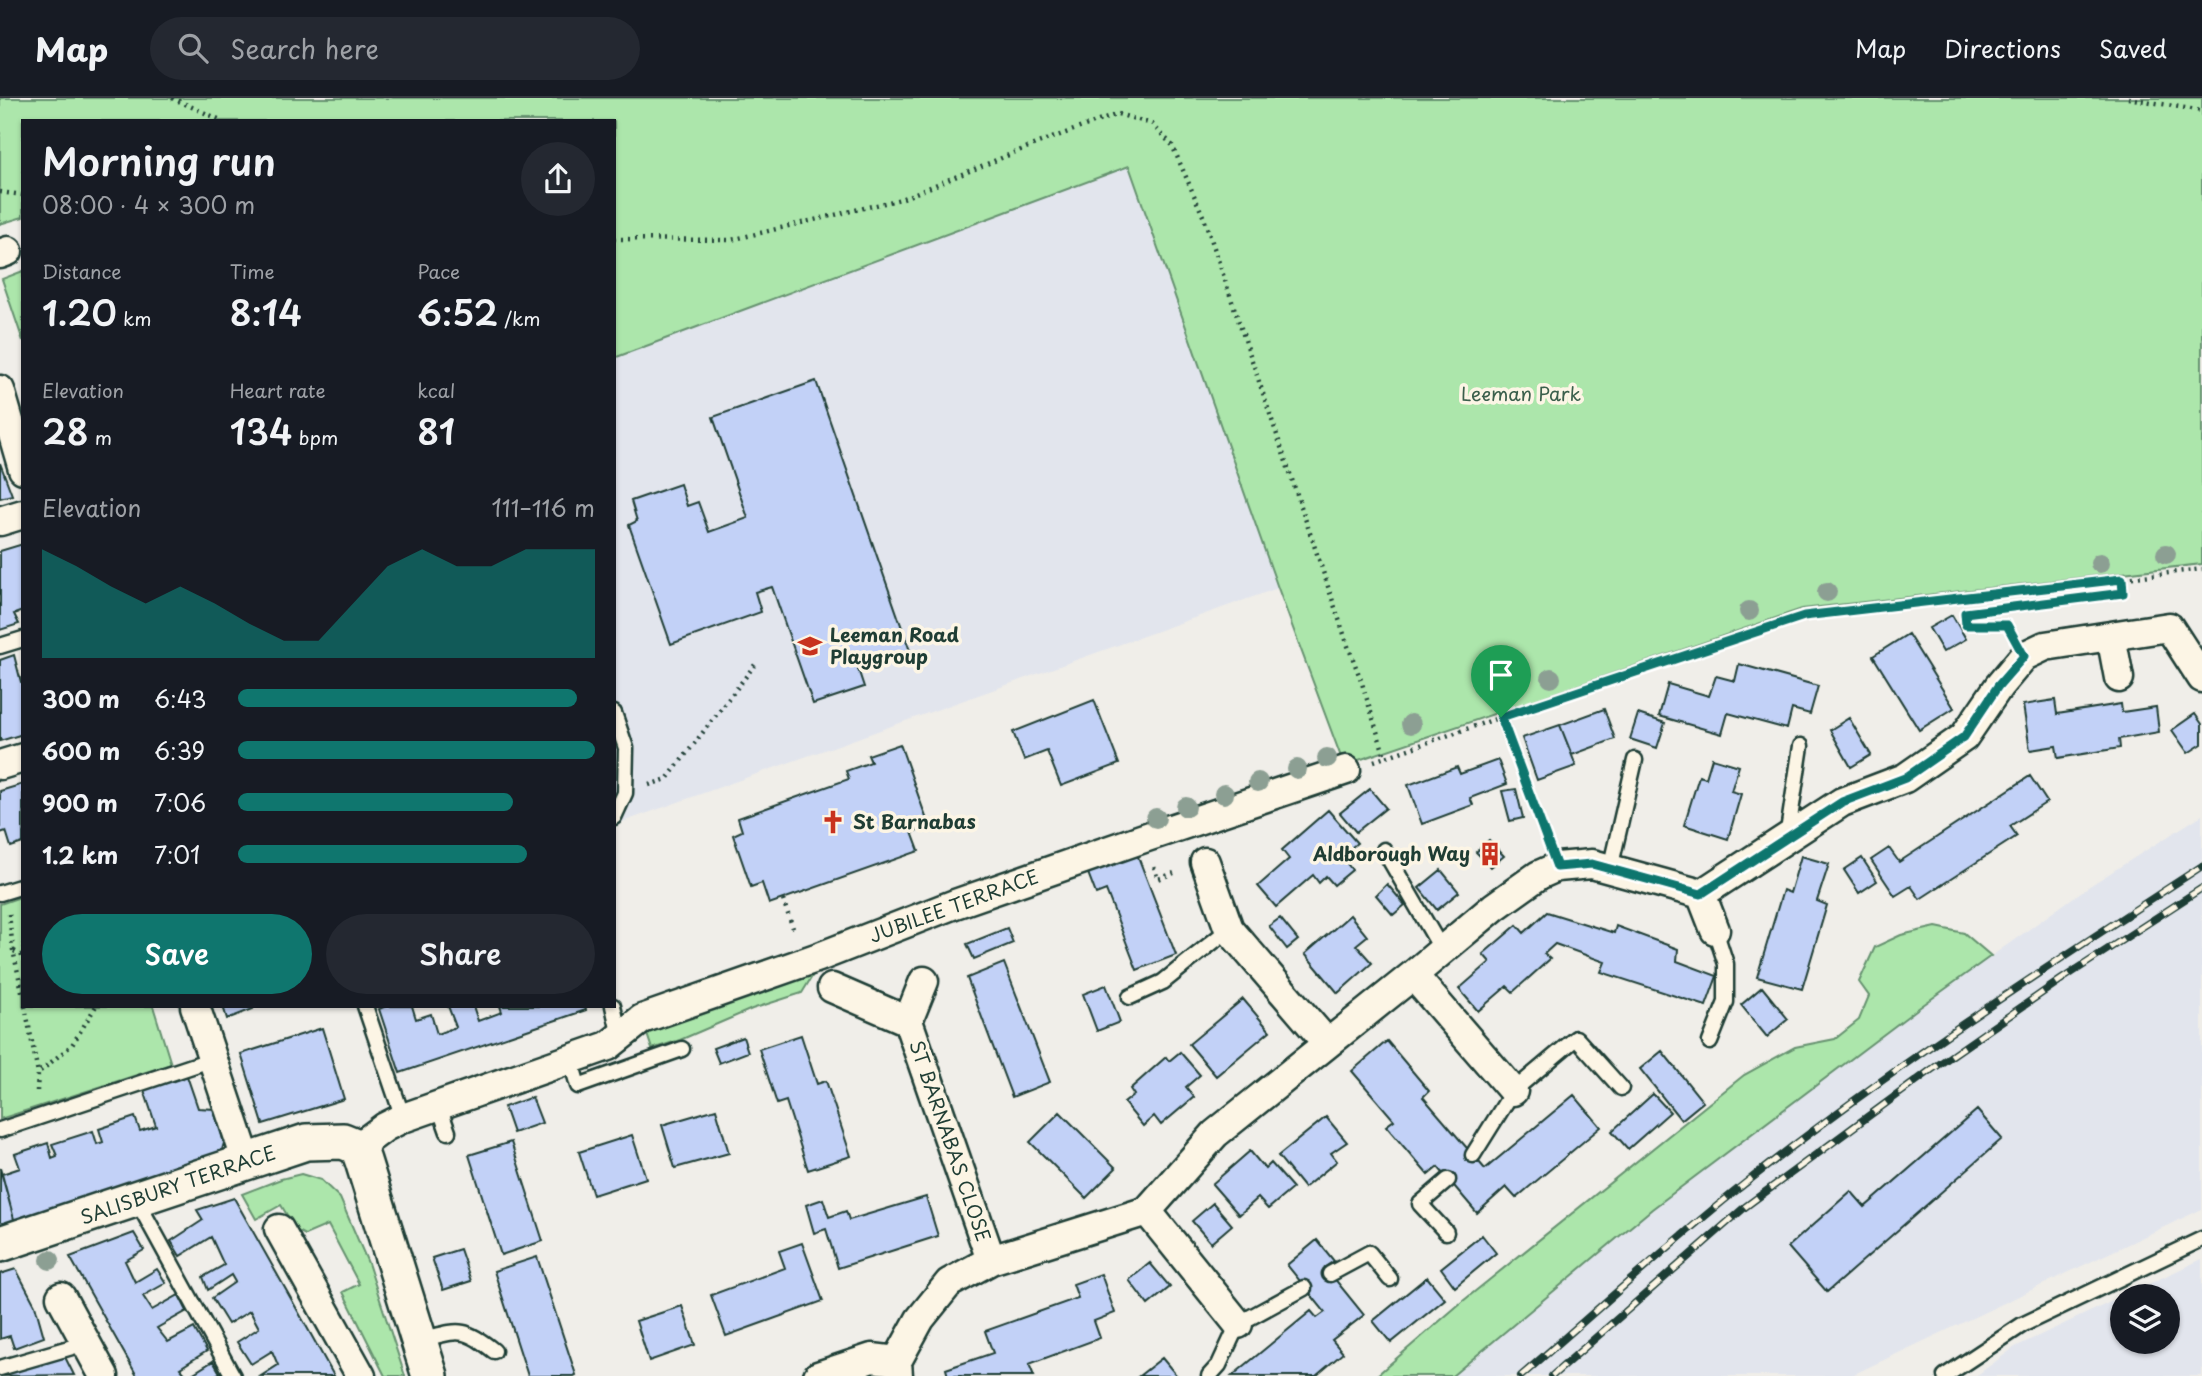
<!DOCTYPE html>
<html lang="en">
<head>
<meta charset="utf-8">
<style>
	body { margin:0; font-family:"Playpen Sans",sans-serif; background:#242831; color:#f1f3f6; height:100vh; display:flex; flex-direction:column; font-size:26px; white-space:nowrap }
	* { box-sizing:border-box; margin:0 }
	p { font-size:23px; color:#9ea1a6 }
	.icon { flex:none; width:38px; height:38px; fill:none; stroke:currentColor; stroke-width:2; stroke-linecap:round; stroke-linejoin:round }
	.map { position:relative; flex:1; overflow:hidden }
	.side { position:absolute; left:21px; top:21px; width:595px; height:889px; display:flex; flex-direction:column; background:#171b24; border-radius:0px; box-shadow:0 2px 5px #0004 }
	.side>* { flex:none }
	.controls { position:absolute; left:2110px; top:1186px; display:grid; gap:14px }
	.controls a { display:grid; place-items:center; width:70px; height:70px; border-radius:50%; background:#171b24; box-shadow:0 2px 5px #0004; font-size:35px }
	.pin { position:absolute; display:grid; place-items:center; width:60px; height:60px; color:#fff; margin:-72px -30px; border-radius:50% 50% 50% 0; rotate:-45deg; box-shadow:0 0 7px #0007 }
	.pin .icon { rotate:45deg }
	.round { display:grid; place-items:center; flex:none; width:74px; height:74px; border-radius:37px; background:#242831 }
	.headline { display:flex; align-items:center; justify-content:space-between; height:119px; padding:0 21px }
	h1 { font-size:38px; font-weight:600; line-height:52px }
	.figures { display:grid; grid-template-columns:repeat(3,1fr); gap:10px; height:119px; padding:7px 21px }
	.figures div { display:grid; align-content:center }
	.figures b { font-size:35px; font-weight:600 }
	.figures small { font-size:19px; font-weight:400 }
	.figures p { font-size:19px }
	.chart { height:196px; padding:14px 21px }
	.chart p { display:flex; justify-content:space-between }
	.chart svg { width:100%; height:126px; margin-top:7px; fill:#0f766e; opacity:.7 }
	.cta { display:flex; gap:14px; margin-top:auto; padding:14px 21px }
	.cta a { flex:1; height:80px; border-radius:42px; background:#0f766e; color:#fff; font-size:28px; font-weight:600; line-height:80px; text-align:center }
	.cta a+a { background:#242831; color:#f1f3f6 }
	ul { padding:0 21px; list-style:none; font-size:23px }
	li { display:grid; grid-template-columns:112px 84px 1fr; align-items:center; height:52px }
	li i { height:18px; border-radius:9px; background:#0f766e }
	header { display:flex; align-items:center; gap:42px; box-sizing:border-box; height:98px; padding:0 35px; background:#171b24; border-bottom:2px solid #363941 }
	header strong { font-size:33px }
	nav { display:flex; gap:38px; margin-inline-start:auto; font-size:24px }
	.search { width:490px; height:63px; background:#242831; display:flex; align-items:center; gap:18px; box-sizing:border-box; padding:0 24px; border-radius:38px; color:#9ea1a6; font-size:26px }
	.map>svg:first-child { display:block }
</style>
</head>
<body>
<header>
<strong>Map</strong>
<div class="search"><svg class="icon" aria-label="search" viewBox="0 0 24 24"><circle cx="10" cy="10" r="6"/><path d="M15 15l6 6"/></svg>Search here</div>
<nav><a>Map</a><a>Directions</a><a>Saved</a></nav>
</header>
<div class="map">
<svg width="2202" height="1278" viewBox="0 0 2202 1278">
	<rect width="100%" height="100%" fill="#f0eee9"/>
	<filter id="ink" filterUnits="userSpaceOnUse"><feTurbulence type="fractalNoise" baseFrequency=".0143" numOctaves="2"/><feDisplacementMap in="SourceGraphic" scale="14" xChannelSelector="R" yChannelSelector="G"/><feConvolveMatrix kernelMatrix="1 2 1 2 8 2 1 2 1" color-interpolation-filters="sRGB"/></filter>
	<g filter="url(#ink)">
		<!-- built -->
		<path fill="#e2e5ed" fill-rule="evenodd" d="M1129 68 1278 490 614 727V260Z
			M2202 717V1111L1850 1278H1452L1652 1111 1916 912 2088 789Z
			M2202 1161V1278H1976L2015 1249ZM2123 1199H2168V1244H2123Z"/>
		<!-- green -->
		<path fill="#ace6ab" stroke="#669270" stroke-width="2" d="M0 0H2202V466L1802 511 1344 667 1278 490 1129 68 614 260V23H23V119L0 126Z
			M23 173V243L2 181Z
			M23 798V908H153L171 966 0 1021V806Z
			M1936 829 1964 835 1991 858 1916 912 1652 1111 1452 1278H1376L1463 1203 1744 977 1795 949 1835 941 1859 922 1869 898 1859 884 1875 849 1901 837Z
			M816 872 802 895 752 911 680 942 652 951 646 933Z
			M301 1076 321 1082 340 1100 368 1165 405 1278H385L343 1194 359 1186 328 1127 305 1137 296 1132 281 1107 256 1121 242 1096 281 1081Z"/>
		<!-- building -->
		<path fill="#c2d1f7" stroke="#1f3d34" stroke-width="2" d="M816 283 910 553 858 571 864 589 813 606 772 489 755 494 761 514 671 546 629 427 637 423 631 403 680 386 687 408 698 404 709 434 748 420 713 319Z
			M0 365 12 397 0 400Z
			M23 446V513L14 516 19 526 0 532V453Z
			M1952 517 1966 541 1943 554 1929 530Z
			M1908 536 1954 610 1919 632 1873 558Z
			M14 557 21 584H23V636L0 643V562Z
			M1739 566 1818 588 1810 616 1792 611 1787 631 1728 615 1722 636 1659 618 1668 586 1709 598 1716 578 1735 583Z
			M1094 602 1119 666 1061 688 1047 653 1024 662 1013 634Z
			M2055 602 2057 616 2121 606 2122 614 2156 609 2159 634 2119 641 2120 650 2058 660 2056 648 2030 652 2023 607Z
			M1604 611 1615 641 1572 657 1560 627Z
			M1638 616 1665 625 1657 650 1630 641Z
			M2195 616 2202 626V646L2188 655 2172 632Z
			M1849 620 1871 657 1851 669 1830 632Z
			M1560 627 1576 668 1537 682 1522 640Z
			M900 646 929 728 912 734 919 753 769 806 762 785 751 789 733 737 742 733 738 720 849 681 846 673 871 664 868 657Z
			M1712 660 1739 668 1731 693 1741 696 1728 741 1684 727 1699 678 1706 680Z
			M1498 662 1507 686 1470 700 1473 707 1422 726 1408 687 1457 669 1460 676Z
			M2030 678 2047 704 2010 728 2017 738 1920 801 1911 788 1895 798 1871 762 1889 750 1899 764Z
			M23 686V745L11 749 6 733 0 735V693Z
			M1370 691 1386 710 1356 734 1340 715Z
			M1516 691 1523 720 1510 723 1502 693Z
			M1328 712 1357 745 1341 758 1352 772 1334 787 1326 778 1319 785 1313 777 1276 809 1258 788 1289 761 1282 752Z
			M1489 742 1504 758 1491 769 1476 754Z
			M1137 756 1176 857 1137 872 1106 792 1096 796 1088 775Z
			M1801 758 1829 766 1817 803 1827 807 1802 891 1757 879 1783 792 1790 795Z
			M1862 760 1877 783 1859 795 1844 772Z
			M1441 772 1459 794 1437 812 1419 790Z
			M1387 786 1405 807 1393 817 1376 797Z
			M1547 814 1614 835 1616 828 1678 851 1677 863 1717 878 1706 908 1601 874 1605 864 1555 846 1544 856 1550 861 1513 894 1507 888 1478 913 1459 891 1490 864 1483 856 1517 827 1524 835Z
			M1350 817 1367 838 1356 847 1372 865 1338 895 1305 856Z
			M1280 820 1298 842 1287 851 1269 828Z
			M1007 830 1013 845 974 861 967 846Z
			M1004 865 1050 984 1012 999 967 880Z
			M1106 887 1120 924 1097 933 1083 896Z
			M1762 889 1788 921 1767 939 1741 907Z
			M1243 901 1270 933 1216 978 1189 946Z
			M223 908H252L253 911 227 921Z
			M386 908H412L416 921 431 916 437 936 456 929 448 908H473L478 923 502 914 500 908H585L586 912 400 975 379 911Z
			M322 930 344 1001 263 1026 241 956Z
			M801 937 817 986 826 983 851 1058 808 1072 786 1003 777 1006 759 951Z
			M743 939 748 954 719 965 713 950Z
			M1387 943 1429 993 1423 999 1485 1071 1574 997 1601 1029 1516 1100 1506 1089 1477 1115 1438 1069 1428 1077 1386 1028 1394 1022 1352 973Z
			M1662 953 1703 1004 1681 1022 1640 971Z
			M1180 954 1200 977 1186 989 1194 999 1161 1027 1154 1018 1143 1028 1124 1005 1134 997 1130 991 1166 959 1169 963Z
			M187 978 198 1010 215 1011 224 1045 219 1062 15 1125 2 1076 20 1070 15 1056 48 1045 52 1060 57 1058 52 1046 93 1033 97 1046 103 1044 99 1031 135 1019 140 1033 156 1028 144 992Z
			M1653 996 1670 1014 1628 1051 1612 1033Z
			M532 999 542 1025 513 1035 504 1009Z
			M716 1011 729 1055 675 1070 662 1027Z
			M1977 1012 2002 1041 1827 1194 1788 1149 1851 1093 1865 1109Z
			M1060 1014 1116 1070 1086 1100 1030 1044Z
			M1326 1019 1347 1044 1331 1055 1337 1063 1304 1090 1278 1058Z
			M632 1037 646 1080 593 1097 579 1054Z
			M511 1044 543 1143 501 1157 469 1057Z
			M1250 1053 1265 1071 1271 1065 1293 1090 1268 1111 1258 1100 1239 1117 1212 1086Z
			M0 1070 15 1125 0 1129Z
			M926 1099 938 1138 838 1170 826 1131 814 1135 806 1107 823 1101 829 1119 846 1113 849 1122Z
			M234 1100 294 1206 334 1278H261L278 1267 272 1253 251 1266 237 1244 259 1230 250 1213 228 1226 212 1200 235 1184 231 1177 208 1192 203 1179 224 1167 211 1139 180 1158 171 1143 203 1122 197 1112Z
			M1213 1105 1232 1127 1211 1145 1192 1123Z
			M134 1135 144 1152 125 1163 135 1184 157 1171 166 1185 143 1198 152 1212 179 1197 187 1213 157 1230 168 1244 194 1230 207 1253 180 1270 187 1278H137L70 1159Z
			M1482 1137 1496 1155 1455 1189 1441 1170Z
			M1317 1142 1334 1163 1325 1169 1364 1217 1332 1242 1343 1255 1316 1278H1232L1311 1213 1317 1220 1325 1214 1287 1167Z
			M802 1145 823 1203 726 1238 711 1197 785 1170 779 1153Z
			M460 1151 471 1183 443 1192 432 1160Z
			M537 1159 576 1277 574 1278H528L494 1173Z
			M1150 1165 1170 1189 1148 1207 1129 1182Z
			M16 1171 35 1207 44 1239 14 1250 10 1238 0 1241V1176Z
			M1101 1176 1115 1215 1094 1223 1100 1240 1029 1266 1034 1278H948L946 1271 993 1255 985 1233 1078 1200 1073 1186Z
			M1427 1179 1445 1201 1391 1245 1373 1223Z
			M682 1208 695 1247 649 1263 636 1223Z
			M64 1257 74 1277 0 1278V1277Z
			M1162 1260 1177 1278H1139Z
			M213 1263 220 1275 214 1278H189Z"/>
		<g fill="none" stroke-linecap="round" stroke-linejoin="round">
			<!-- service casing -->
			<g stroke="#1f3d34" stroke-width="19">
				<path id="service" d="M0 548 23 541
					M614 615 626 650 625 695 614 719
					M1787 740 1801 648
					M1384 752 1442 852
					M1610 771 1635 662
					M0 795 23 788
					M1130 899 1163 884 1229 831
					M365 908 403 1020
					M613 908 620 939
					M1710 944 1726 904V866L1715 832
					M570 960 578 988 682 951
					M438 1006 448 1034
					M0 1032 213 961
					M1473 1057 1513 993 1576 940 1621 990
					M136 1101 233 1278
					M1446 1134 1420 1106 1448 1082
					M1330 1176 1369 1155 1390 1181
					M420 1242C458 1233 462 1227 494 1253
					M0 1270 86 1245
					M1209 1278 1219 1267 1238 1226 1304 1190
					M1945 1278 2022 1227 2202 1141"/>
			</g>
			<!-- minor casing -->
			<g stroke="#1f3d34" stroke-width="33">
				<path id="minor" d="M0 156 8 153
					M0 292 23 371
					M0 423 23 416
					M2111 538 2119 580
					M0 667 23 660
					M1205 764 1229 831 1327 945
					M1701 796 1715 832
					M1413 877 1513 993
					M832 890 908 923 991 1162
					M195 908 247 1064
					M908 923 924 883
					M358 1049 385 1029 403 1020 608 948 642 921 819 859 955 806 1144 740 1346 672
					M1147 1113 1238 1226
					M279 1131 361 1278
					M61 1199 104 1278
					M818 1278 872 1260 897 1263
					M898 1278 897 1263 920 1221 949 1185 991 1162 1147 1113 1215 1036 1413 877 1494 809 1539 777 1557 769 1592 766 1701 796 1842 704 1905 680 1964 639 1999 588 2024 558 2045 548 2169 529 2202 580"/>
			</g>
			<!-- tertiary casing -->
			<g stroke="#1f3d34" stroke-width="40">
				<path id="tertiary" d="M0 1146 306 1044 343 1043 358 1049 363 1063 430 1278"/>
			</g>
			<!-- path -->
			<path stroke="#1f3d34" stroke-width="4.5" stroke-dasharray="2 5" stroke-linecap="butt" d="M172 0 223 23
				M2128 0 2202 13
				M0 94 23 97
				M614 141 731 142 901 101 1038 45 1118 16 1152 26 1172 47 1204 120 1348 548 1361 582 1385 659
				M2009 529 2007 527H1966L1965 515 2123 495 2122 481
				M1501 619 1545 739
				M1374 663 1501 619 1804 518 2202 471
				M649 687 667 681 757 564
				M1154 769 1158 781 1174 775
				M783 802 794 833
				M9 816 13 852 23 898
				M14 853 23 858
				M25 908 38 975
				M37 993 38 975 72 947 96 908"/>
			<!-- service -->
			<use href="#service" stroke="#fcf5e5" stroke-width="14"/>
			<!-- minor -->
			<use href="#minor" stroke="#fcf5e5" stroke-width="28"/>
			<!-- tertiary -->
			<use href="#tertiary" stroke="#fcf5e5" stroke-width="35"/>
			<!-- rail casing -->
			<g stroke="#1f3d34" stroke-width="8">
				<path id="rail" d="M1521 1278C1592 1217 1661 1153 1733 1095 1882 975 2043 872 2202 768
					M1552 1278 1745 1109 1931 972 2062 881 2202 790"/>
			</g>
			<!-- rail -->
			<use href="#rail" stroke="#fcf5e5" stroke-width="5" stroke-dasharray="16" stroke-linecap="butt"/>
		</g>
		<!-- trees -->
		<g fill="#8c9f93">
			<circle cx="2166" cy="456" r="10"/>
			<circle cx="2100" cy="465" r="10"/>
			<circle cx="1827" cy="494" r="10"/>
			<circle cx="1749" cy="513" r="10"/>
			<circle cx="1551" cy="580" r="10"/>
			<circle cx="1411" cy="626" r="10"/>
			<circle cx="1327" cy="660" r="10"/>
			<circle cx="1297" cy="671" r="10"/>
			<circle cx="1258" cy="684" r="10"/>
			<circle cx="1224" cy="696" r="10"/>
			<circle cx="1186" cy="709" r="10"/>
			<circle cx="1156" cy="720" r="10"/>
			<circle cx="50" cy="1162" r="10"/>
		</g>
	</g>
	<g fill="none" stroke-linecap="round" stroke-linejoin="round" filter="url(#ink)">
		<!-- route casing -->
		<g stroke="#fff" stroke-width="14">
			<path id="route" d="M2122 481 2123 495 1965 515 1966 527H2007L2024 558 1998 588 1964 639 1905 680 1842 704 1701 796 1592 766 1557 769 1501 619 1804 518Z"/>
		</g>
		<!-- route -->
		<use href="#route" stroke="#0f766e" stroke-width="9"/>
	</g>
	<!-- icons -->
	<defs>
		<g id="school-bare" transform="scale(1.89)"><path d="M0-5L7-2L0 1L-7-2ZM-4 1L0 2.5L4 1V4Q0 6-4 4Z" fill="#c8321e" stroke="#fcf5e5" stroke-width="2.5" paint-order="stroke"/></g>
		<g id="church-bare" transform="scale(1.89)"><path d="M-1.2-6h2.4v3.5h3.3v2.4h-3.3V6h-2.4V-.1h-3.3v-2.4h3.3Z" fill="#c8321e" stroke="#fcf5e5" stroke-width="2.5" paint-order="stroke"/></g>
		<g id="building-bare" transform="scale(1.89)"><path d="M-4-6H4V6H1V3H-1V6H-4ZM-2.5-4.3h1.7v1.8h-1.7ZM.8-4.3h1.7v1.8H.8ZM-2.5-1h1.7V.8h-1.7ZM.8-1h1.7V.8H.8Z" fill="#c8321e" stroke="#fcf5e5" stroke-width="2.5" paint-order="stroke"/></g>
	</defs>
	<g fill-rule="evenodd">
		<use href="#school-bare" x="810" y="548"/>
		<use href="#church-bare" x="833" y="724"/>
		<use href="#building-bare" x="1490" y="756"/>
	</g>
	<g text-anchor="middle" stroke-width="7" stroke-linejoin="round" paint-order="stroke">
		<!-- park labels -->
		<g font-size="19" fill="#3b5f4c" stroke="#fcf5e5">
			<text x="1521" y="303">Leeman Park</text>
		</g>
		<!-- poi labels -->
		<g font-size="19" font-weight="bold" fill="#1f3d34" stroke="#fcf5e5" text-anchor="start">
			<text x="830" y="544">Leeman Road<tspan x="830" dy="22">Playgroup</tspan></text>
			<text x="853" y="731">St Barnabas</text>
			<text x="1470" y="763" text-anchor="end">Aldborough Way</text>
		</g>
		<!-- street labels -->
		<g font-size="19" fill="#1f3d34" stroke="#fcf5e5">
			<text transform="translate(954 808) rotate(-20)" y="7">JUBILEE TERRACE</text>
			<text transform="translate(950 1043) rotate(71)" y="7">ST BARNABAS CLOSE</text>
			<text transform="translate(178 1087) rotate(-19)" y="7">SALISBURY TERRACE</text>
		</g>
	</g>
</svg>
<div class="controls">
<a><svg class="icon" aria-label="layers" viewBox="0 0 24 24"><path d="M12 4l9 5-9 5-9-5zM3 14l9 5 9-5"/></svg></a>
</div>
<div class="pin" style="left:1501px;top:619px;background:#1e9e55"><svg class="icon" aria-label="arrive" viewBox="0 0 24 24"><path d="M6 21V4h12l-3 4 3 4H6"/></svg></div>
<section class="side">
<div class="headline"><div><h1>Morning run</h1><p>08:00 · 4 × 300 m</p></div><a class="round"><svg class="icon" aria-label="share" viewBox="0 0 24 24"><path d="M12 15V3M7 8l5-5 5 5M5 13v7h14v-7"/></svg></a></div>
<div class="figures">
<div><p>Distance</p><b>1.20<small> km</small></b></div>
<div><p>Time</p><b>8:14</b></div>
<div><p>Pace</p><b>6:52<small> /km</small></b></div>
</div>
<div class="figures">
<div><p>Elevation</p><b>28<small> m</small></b></div>
<div><p>Heart rate</p><b>134<small> bpm</small></b></div>
<div><p>kcal</p><b>81</b></div>
</div>
<div class="chart"><p><span>Elevation</span>111–116 m</p>
<svg viewBox="0 0 160 44" preserveAspectRatio="none"><path d="M0 44V6L10 12L20 19L30 25L40 19L50 25L60 32L70 38L80 38L90 25L100 12L110 6L120 12L130 12L140 6L150 6L160 6V44z"/></svg>
</div>
<ul>
<li><b>300 m</b>6:43<i style="width:95%"></i></li>
<li><b>600 m</b>6:39<i style="width:100%"></i></li>
<li><b>900 m</b>7:06<i style="width:77%"></i></li>
<li><b>1.2 km</b>7:01<i style="width:81%"></i></li>
</ul>
<div class="cta"><a>Save</a><a>Share</a></div>
</section>
</div>
</body>
</html>
